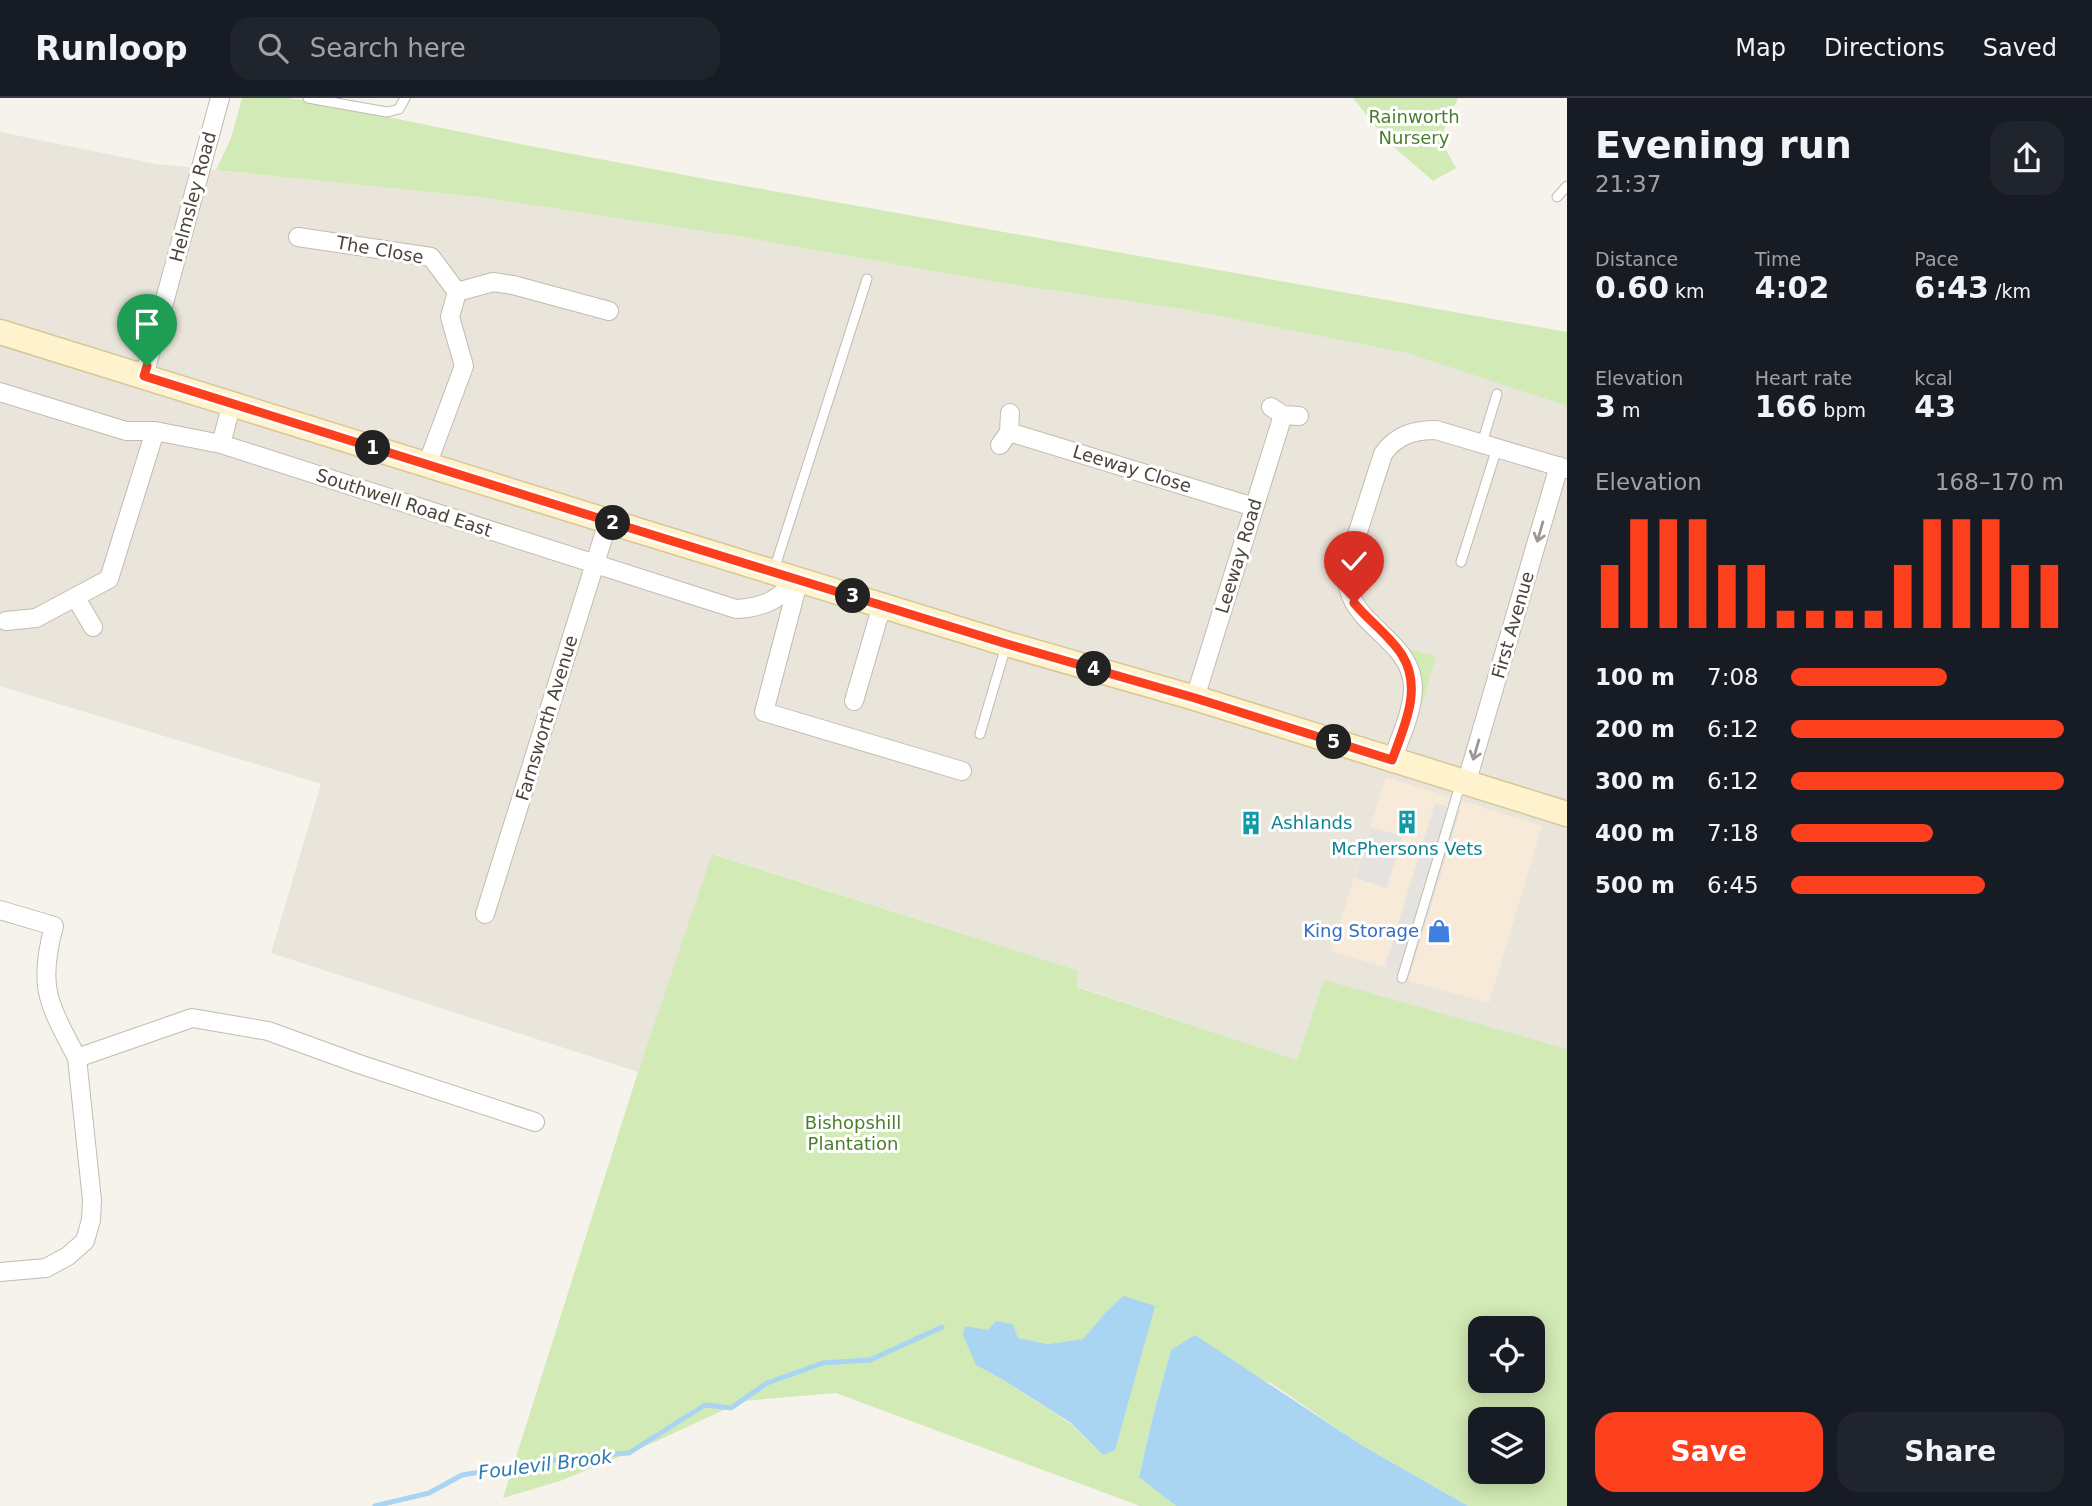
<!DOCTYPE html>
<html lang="en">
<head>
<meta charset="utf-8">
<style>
	body { margin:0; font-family:"DejaVu Sans",sans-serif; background:#20242c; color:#f1f3f6; height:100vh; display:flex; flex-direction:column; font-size:26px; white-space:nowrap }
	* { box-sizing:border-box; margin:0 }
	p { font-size:23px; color:#9ea1a6 }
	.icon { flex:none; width:38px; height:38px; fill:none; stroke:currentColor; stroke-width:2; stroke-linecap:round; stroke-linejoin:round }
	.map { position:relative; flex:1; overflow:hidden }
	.drawer { display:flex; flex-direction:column; background:#171b24; width:525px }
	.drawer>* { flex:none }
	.fabs { position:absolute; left:1468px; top:1218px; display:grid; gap:14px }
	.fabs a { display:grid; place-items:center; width:77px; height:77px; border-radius:14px; background:#171b24; box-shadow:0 4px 18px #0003; font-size:35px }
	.pin { position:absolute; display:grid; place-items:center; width:60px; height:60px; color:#fff; margin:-72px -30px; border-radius:50% 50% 50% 0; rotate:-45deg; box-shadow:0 0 7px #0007 }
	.pin .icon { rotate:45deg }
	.km { position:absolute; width:35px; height:35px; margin:-18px; border-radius:50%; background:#222; color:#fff; font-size:19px; line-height:35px; text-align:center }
	.round { display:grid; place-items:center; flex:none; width:74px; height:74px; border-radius:21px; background:#20242c }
	.head { display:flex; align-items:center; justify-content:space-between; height:119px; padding:0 28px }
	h1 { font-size:38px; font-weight:600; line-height:52px }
	.metrics { display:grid; grid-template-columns:repeat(3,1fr); gap:10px; height:119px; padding:7px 28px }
	.metrics div { display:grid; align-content:center }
	.metrics b { font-size:30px; font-weight:600 }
	.metrics small { font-size:19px; font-weight:400 }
	.metrics p { font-size:19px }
	.chart { height:196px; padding:14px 28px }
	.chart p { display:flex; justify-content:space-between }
	.chart svg { width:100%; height:126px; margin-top:7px; stroke:#fc3f1d; stroke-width:6 }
	.primary-button { display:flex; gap:14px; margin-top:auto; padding:14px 28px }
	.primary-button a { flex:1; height:80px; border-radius:21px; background:#fc3f1d; color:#fff; font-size:28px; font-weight:600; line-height:80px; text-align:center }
	.primary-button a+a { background:#20242c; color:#f1f3f6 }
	ul { padding:0 28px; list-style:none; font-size:23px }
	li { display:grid; grid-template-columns:112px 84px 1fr; align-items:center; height:52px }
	li i { height:18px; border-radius:9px; background:#fc3f1d }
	header { display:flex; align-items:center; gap:42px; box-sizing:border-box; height:98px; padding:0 35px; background:#171b24; border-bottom:2px solid #363941 }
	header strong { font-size:33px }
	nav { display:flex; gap:38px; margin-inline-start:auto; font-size:24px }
	.search { width:490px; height:63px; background:#20242c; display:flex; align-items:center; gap:18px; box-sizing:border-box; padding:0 24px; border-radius:21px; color:#9ea1a6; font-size:26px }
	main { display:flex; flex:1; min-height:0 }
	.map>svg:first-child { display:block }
</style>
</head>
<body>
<header>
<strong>Runloop</strong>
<div class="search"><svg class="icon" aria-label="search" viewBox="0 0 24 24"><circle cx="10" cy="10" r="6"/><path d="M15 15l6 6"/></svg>Search here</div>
<nav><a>Map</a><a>Directions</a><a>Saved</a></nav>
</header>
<main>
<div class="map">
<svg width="1567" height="1408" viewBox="0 0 1567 1408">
	<rect width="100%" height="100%" fill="#f6f3ec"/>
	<!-- residential -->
	<path fill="#eae5da" d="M0 34 156 66 478 99 742 139 989 183 1182 211 1407 255 1567 308V951L1324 883 1297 962 1076 888 1077 872 713 756 638 974 271 855 321 686 0 588Z"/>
	<!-- commercial -->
	<path fill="#f7ead8" d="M1386 679 1542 728 1489 905 1408 883 1410 877 1331 853Z"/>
	<!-- green -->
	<path fill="#d2eab5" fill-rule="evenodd" d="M242 0H288L315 4 525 47 706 81 1567 234V308L1407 255 1182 211 989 183 742 139 478 99 216 72 231 40Z
		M1353 0H1458L1440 41 1456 70 1433 83 1388 44Z
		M1406 550 1436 558 1421 610 1416 609Z
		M712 756 1077 872V889L1297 962 1324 882 1567 951V1408H1468L1363 1348 1271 1285 1171 1252 1153 1318 1139 1378 1176 1408H1140L836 1295 743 1303 657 1343 560 1383 503 1400 638 974ZM1123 1198 1103 1357 1071 1326 1005 1283 976 1267 966 1228 988 1233 1013 1226 1018 1240 1048 1246 1083 1241 1105 1215ZM1480 1230H1533V1283H1480ZM1480 1321H1533V1374H1480Z"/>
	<!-- parking -->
	<path fill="#e5e3e0" d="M1435 705 1460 713 1410 877 1385 869Z
		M1371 729 1402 738 1387 790 1355 780Z"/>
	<!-- water -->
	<path fill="#a9d4f2" d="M1123 1198 1155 1208 1115 1352 1103 1357 1071 1325 1005 1283 976 1267 963 1237 965 1228 988 1232 996 1223 1013 1226 1018 1240 1048 1246 1083 1241 1105 1215Z
		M1195 1237 1363 1348 1468 1408H1176L1139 1379 1153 1318 1171 1252Z"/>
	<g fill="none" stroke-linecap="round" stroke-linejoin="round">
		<!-- stream -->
		<path stroke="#a9d4f2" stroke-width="5" d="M375 1408 429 1395 462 1377 580 1358 629 1355 705 1307 731 1310 767 1285 823 1265 870 1262 942 1229"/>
		<!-- service casing -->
		<g stroke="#c2bbae" stroke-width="11">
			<path id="service" d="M308 0 387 14 399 11 405 0
				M1557 99 1567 88
				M1482 345 1497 296
				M1461 464 1497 350
				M774 472 867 181
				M980 636 1006 548
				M1402 880 1461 684"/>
		</g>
		<!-- minor casing -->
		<g stroke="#c2bbae" stroke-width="20">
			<path id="minor" d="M298 139 431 159 457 194 493 184 513 187 609 213
				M144 278 220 0
				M0 294 126 333H155L221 346 736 511C767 509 776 502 799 481
				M1271 309 1283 317 1299 318
				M1009 334 1254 409
				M221 346 232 305
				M1000 347 1009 334 1010 315
				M427 367 464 268 450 219 457 194
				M799 481 764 614 962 673
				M76 500 93 529
				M6 523 36 520 109 481 155 333
				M1195 600 1283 317
				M854 603 882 507
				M1392 662C1400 640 1413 613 1413 589 1412 545 1359 530 1349 492 1346 484 1348 474 1348 465L1383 356C1396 337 1414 332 1436 332L1567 371
				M1466 686 1559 368
				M0 812 54 828C37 890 49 906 77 960
				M485 816 608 424
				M0 1174 46 1170 68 1158 85 1143 91 1122 92 1102 77 960 192 920 268 933 359 966 535 1024"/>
		</g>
		<!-- secondary casing -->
		<g stroke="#d6c79b" stroke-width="27">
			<path id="secondary" d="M0 234 630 430 1007 546 1195 600 1567 716"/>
		</g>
		<!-- service -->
		<use href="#service" stroke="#fff" stroke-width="9"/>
		<!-- minor -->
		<use href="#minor" stroke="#fff" stroke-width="18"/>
		<!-- secondary -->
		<use href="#secondary" stroke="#fff3cd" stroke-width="24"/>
	</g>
	<!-- one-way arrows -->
	<defs><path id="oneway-shaft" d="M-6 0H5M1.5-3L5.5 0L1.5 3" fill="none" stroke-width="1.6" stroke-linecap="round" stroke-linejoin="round" transform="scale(1.75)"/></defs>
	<g stroke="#9c9892">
		<use href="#oneway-shaft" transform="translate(1540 434) rotate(106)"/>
		<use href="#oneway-shaft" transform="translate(1476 652) rotate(106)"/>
	</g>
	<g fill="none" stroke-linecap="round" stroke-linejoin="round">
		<!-- route casing -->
		<g stroke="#fff" stroke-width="14">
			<path id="route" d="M147 268 144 278 630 430 1007 546 1195 600 1392 662C1404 629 1423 590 1402 557 1390 538 1369 523 1354 505"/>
		</g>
		<!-- route -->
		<use href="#route" stroke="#fc3f1d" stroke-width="9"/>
	</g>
	<!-- icons -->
	<defs>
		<g id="building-bare" transform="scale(1.89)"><path d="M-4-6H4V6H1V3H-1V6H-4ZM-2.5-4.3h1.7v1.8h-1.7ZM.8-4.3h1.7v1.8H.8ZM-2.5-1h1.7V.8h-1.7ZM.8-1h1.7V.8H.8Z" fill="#0f9aa8" stroke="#fff" stroke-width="2.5" paint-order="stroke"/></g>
		<g id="shop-bare" transform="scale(1.89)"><path d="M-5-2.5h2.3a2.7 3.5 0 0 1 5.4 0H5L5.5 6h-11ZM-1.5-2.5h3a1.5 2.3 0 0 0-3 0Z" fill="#3f7fe0" stroke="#fff" stroke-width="2.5" paint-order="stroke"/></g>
	</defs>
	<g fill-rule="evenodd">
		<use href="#building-bare" x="1407" y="724"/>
		<use href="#building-bare" x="1251" y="725"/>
		<use href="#shop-bare" x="1439" y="833"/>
	</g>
	<g text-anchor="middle" stroke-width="6" stroke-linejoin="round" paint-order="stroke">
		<!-- park labels -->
		<g font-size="18" fill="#4a7f2a" stroke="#fff">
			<text x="1414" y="25">Rainworth<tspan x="1414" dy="21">Nursery</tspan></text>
			<text x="853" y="1031">Bishopshill<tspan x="853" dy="21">Plantation</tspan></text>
		</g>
		<!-- street labels -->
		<g font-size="18" fill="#4b4439" stroke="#fff">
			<text transform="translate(193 99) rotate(-75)" y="6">Helmsley Road</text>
			<text transform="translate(380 152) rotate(10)" y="6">The Close</text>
			<text transform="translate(1132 371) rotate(17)" y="6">Leeway Close</text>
			<text transform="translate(404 405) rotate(18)" y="6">Southwell Road East</text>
			<text transform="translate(1239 458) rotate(-73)" y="6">Leeway Road</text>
			<text transform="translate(1513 527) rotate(-74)" y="6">First Avenue</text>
			<text transform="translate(547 620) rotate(-73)" y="6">Farnsworth Avenue</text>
		</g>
		<!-- culture labels -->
		<g font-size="18" fill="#0d838f" stroke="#fff" text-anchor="start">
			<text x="1271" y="731">Ashlands</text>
			<text x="1407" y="757" text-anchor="middle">McPhersons Vets</text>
		</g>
		<!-- shop labels -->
		<g font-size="18" fill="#366cbe" stroke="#fff" text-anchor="end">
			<text x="1419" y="839">King Storage</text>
		</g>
		<!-- water labels -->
		<g font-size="19" font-style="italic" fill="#2e7ab2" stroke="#fff">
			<text transform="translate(545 1366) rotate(-7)" y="7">Foulevil Brook</text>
		</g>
	</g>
</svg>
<div class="fabs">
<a><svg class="icon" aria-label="locate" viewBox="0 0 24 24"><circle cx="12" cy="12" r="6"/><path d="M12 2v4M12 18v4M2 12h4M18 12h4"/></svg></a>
<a><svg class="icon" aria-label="layers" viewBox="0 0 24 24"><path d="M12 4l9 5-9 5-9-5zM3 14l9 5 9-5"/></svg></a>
</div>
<div class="pin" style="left:147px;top:268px;background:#1e9e55"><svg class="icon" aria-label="arrive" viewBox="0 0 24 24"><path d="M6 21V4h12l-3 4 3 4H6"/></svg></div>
<div class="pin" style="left:1354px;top:505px;background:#d93025"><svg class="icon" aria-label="check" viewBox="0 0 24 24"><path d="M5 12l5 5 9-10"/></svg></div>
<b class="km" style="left:373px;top:350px">1</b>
<b class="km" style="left:613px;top:425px">2</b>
<b class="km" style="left:853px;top:498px">3</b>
<b class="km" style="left:1094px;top:571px">4</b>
<b class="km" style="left:1334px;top:644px">5</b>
</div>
<section class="drawer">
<div class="head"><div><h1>Evening run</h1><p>21:37</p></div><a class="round"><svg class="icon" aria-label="share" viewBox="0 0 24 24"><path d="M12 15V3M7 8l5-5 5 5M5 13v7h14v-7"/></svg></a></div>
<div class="metrics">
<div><p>Distance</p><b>0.60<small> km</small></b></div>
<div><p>Time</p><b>4:02</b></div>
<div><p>Pace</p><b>6:43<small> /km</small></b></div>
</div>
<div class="metrics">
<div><p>Elevation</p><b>3<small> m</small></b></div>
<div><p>Heart rate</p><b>166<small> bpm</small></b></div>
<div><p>kcal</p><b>43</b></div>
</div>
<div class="chart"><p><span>Elevation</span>168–170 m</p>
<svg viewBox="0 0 160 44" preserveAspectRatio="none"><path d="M5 44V22M15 44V6M25 44V6M35 44V6M45 44V22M55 44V22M65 44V38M75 44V38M85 44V38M95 44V38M105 44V22M115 44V6M125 44V6M135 44V6M145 44V22M155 44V22"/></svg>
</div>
<ul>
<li><b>100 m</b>7:08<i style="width:57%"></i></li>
<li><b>200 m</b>6:12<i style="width:100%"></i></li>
<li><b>300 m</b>6:12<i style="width:100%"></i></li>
<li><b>400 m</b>7:18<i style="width:52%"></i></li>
<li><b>500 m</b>6:45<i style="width:71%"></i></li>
</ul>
<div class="primary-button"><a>Save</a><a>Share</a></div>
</section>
</main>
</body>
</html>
